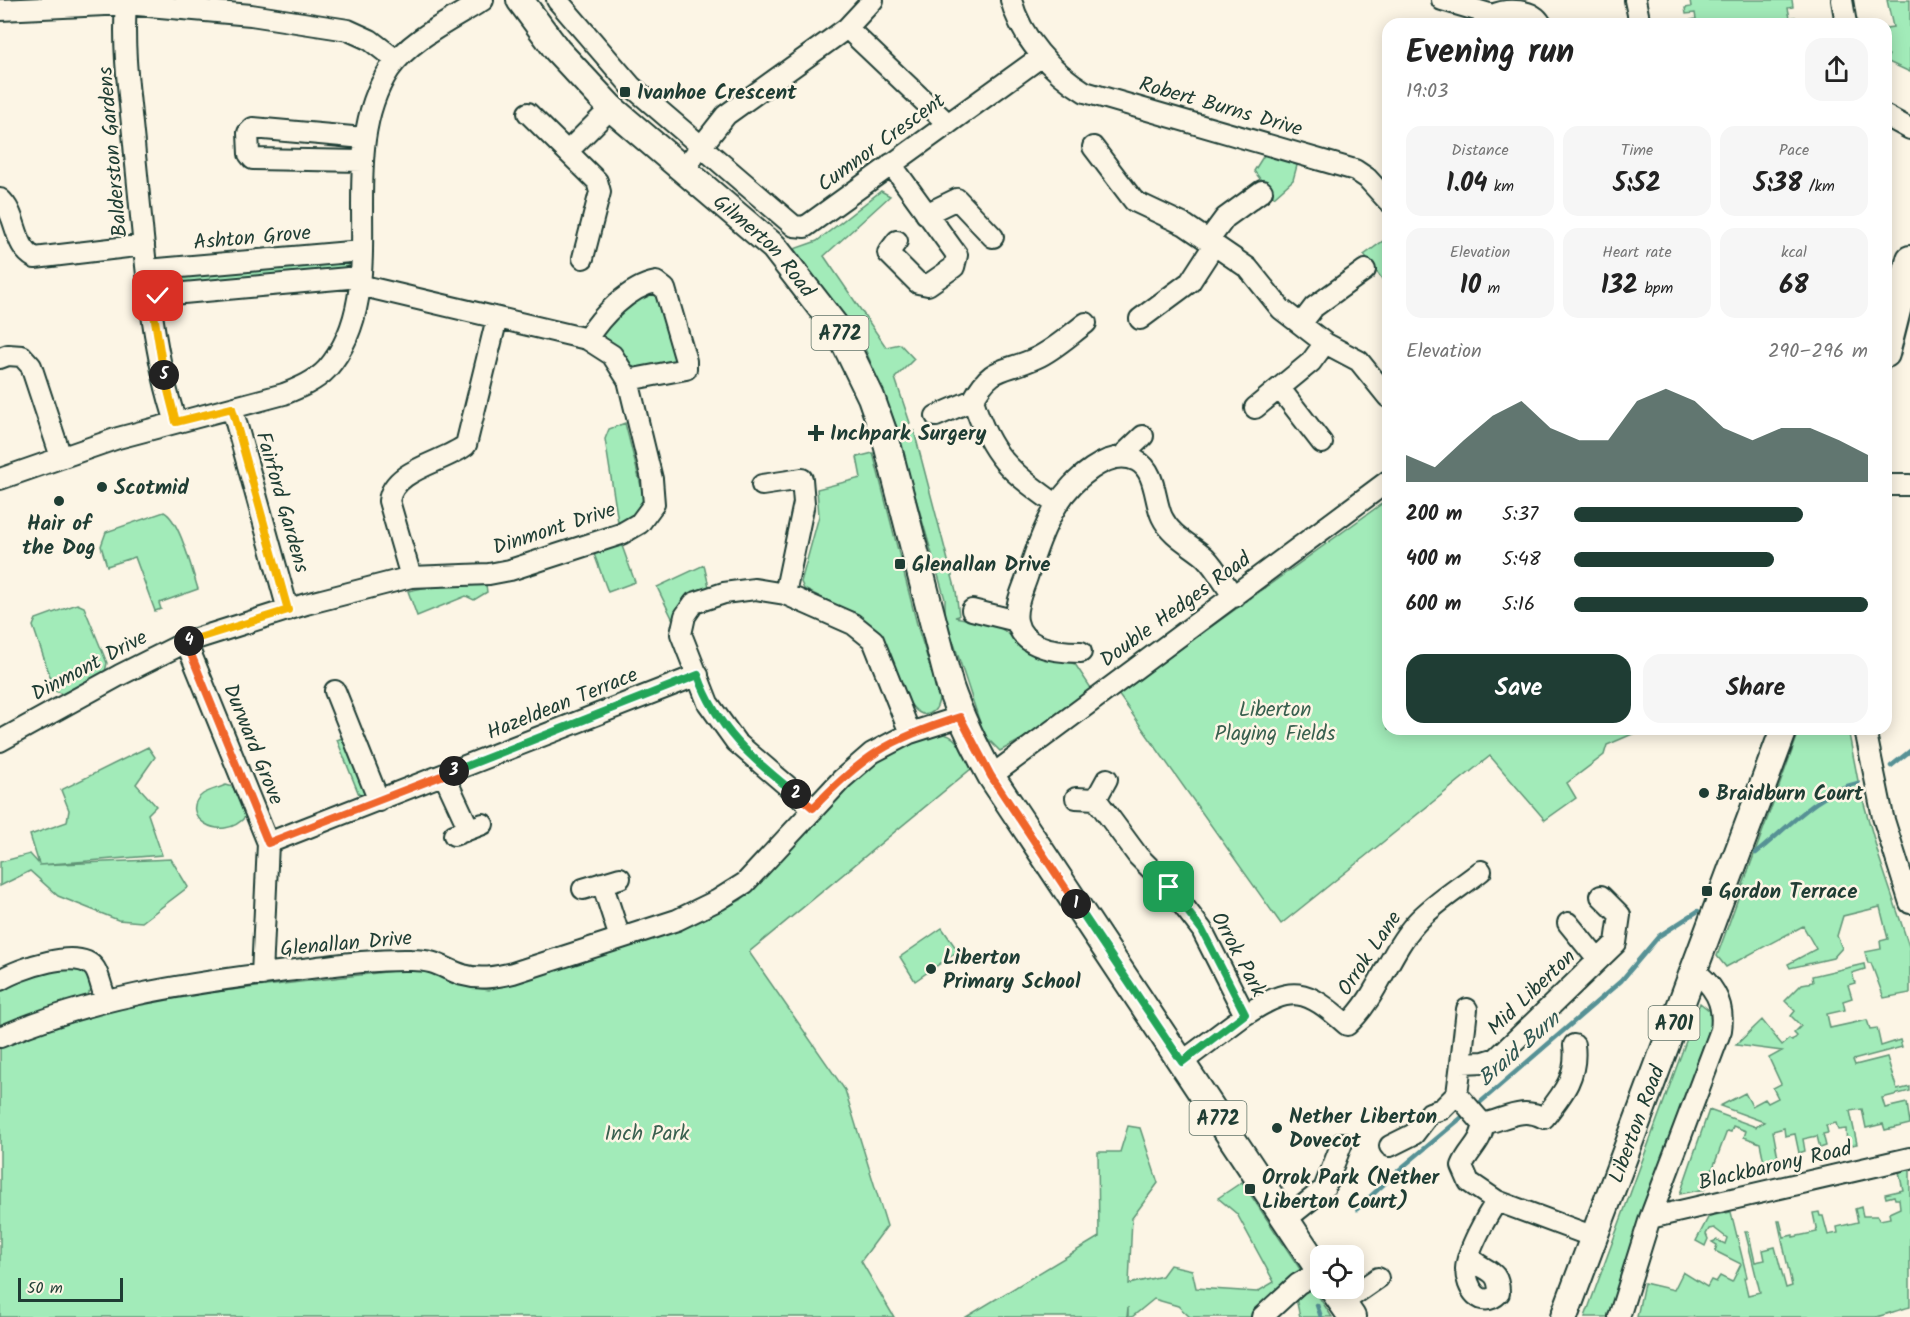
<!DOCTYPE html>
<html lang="en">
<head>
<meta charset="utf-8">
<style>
	body { margin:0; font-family:Kalam,sans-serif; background:#f6f6f6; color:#222; height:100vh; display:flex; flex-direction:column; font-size:22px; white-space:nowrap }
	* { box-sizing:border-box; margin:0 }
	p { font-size:20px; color:#767676 }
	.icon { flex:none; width:33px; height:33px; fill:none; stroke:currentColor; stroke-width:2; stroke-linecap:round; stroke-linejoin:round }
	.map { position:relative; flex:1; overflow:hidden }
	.drawer { position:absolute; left:1382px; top:18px; width:510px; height:717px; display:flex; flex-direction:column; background:#fff; border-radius:18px; box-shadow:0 3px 15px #0003 }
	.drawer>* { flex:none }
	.tools { position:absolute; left:1310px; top:1245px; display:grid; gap:12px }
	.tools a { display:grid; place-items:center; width:54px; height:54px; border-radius:12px; background:#fff; box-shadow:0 3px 15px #0003; font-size:30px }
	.scale { position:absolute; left:18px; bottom:15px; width:105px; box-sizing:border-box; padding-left:6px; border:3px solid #1f3d34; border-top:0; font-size:16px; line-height:21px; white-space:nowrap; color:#1f3d34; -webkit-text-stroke:4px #fcf5e5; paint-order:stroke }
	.pin { position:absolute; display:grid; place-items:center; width:51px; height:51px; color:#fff; margin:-26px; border-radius:12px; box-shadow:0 3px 9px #0006 }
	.km { position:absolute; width:30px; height:30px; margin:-15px; border-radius:50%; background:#222; color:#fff; font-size:16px; line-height:30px; text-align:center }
	.round { display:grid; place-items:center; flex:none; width:63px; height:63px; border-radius:18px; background:#f6f6f6 }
	.headline { display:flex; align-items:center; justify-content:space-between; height:102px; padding:0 24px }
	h1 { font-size:33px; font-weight:800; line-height:45px }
	.stats { display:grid; grid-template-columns:repeat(3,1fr); gap:9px; height:102px; padding:6px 24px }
	.stats div { display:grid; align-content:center; border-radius:15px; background:#f6f6f6; text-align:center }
	.stats b { font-size:26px; font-weight:800 }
	.stats small { font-size:16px; font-weight:400 }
	.stats p { font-size:16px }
	.chart { height:168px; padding:12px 24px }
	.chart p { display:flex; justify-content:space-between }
	.chart svg { width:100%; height:108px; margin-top:6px; fill:#1f3d34; opacity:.7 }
	.primary-button { display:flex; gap:12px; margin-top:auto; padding:12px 24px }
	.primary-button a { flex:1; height:69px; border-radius:18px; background:#1f3d34; color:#fff; font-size:24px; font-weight:800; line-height:69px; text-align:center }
	.primary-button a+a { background:#f6f6f6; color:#222 }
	ul { padding:0 24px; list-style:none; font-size:20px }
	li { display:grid; grid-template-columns:96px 72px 1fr; align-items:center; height:45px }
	li i { height:15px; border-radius:8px; background:#1f3d34 }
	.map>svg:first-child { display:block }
</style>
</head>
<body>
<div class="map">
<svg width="1910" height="1317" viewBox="0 0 1910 1317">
	<rect width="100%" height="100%" fill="#fcf5e5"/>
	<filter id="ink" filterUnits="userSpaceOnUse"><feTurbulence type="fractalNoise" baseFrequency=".0167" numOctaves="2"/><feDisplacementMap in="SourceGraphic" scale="12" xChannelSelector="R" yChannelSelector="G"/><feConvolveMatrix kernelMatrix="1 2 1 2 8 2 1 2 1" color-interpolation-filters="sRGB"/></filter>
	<g filter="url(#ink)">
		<!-- green -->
		<path fill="#a2ebb9" stroke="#609476" stroke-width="1.5" d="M1690 0H1792L1793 7 1788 8 1790 18 1795 17 1796 24H1671L1696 19 1695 13 1686 14 1685 8 1691 7Z
			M1887 0H1910V72L1886 61 1889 55 1886 53V28L1893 27Z
			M1266 152 1298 162 1293 180 1274 197 1254 171Z
			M881 191 890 196 824 256 886 347 900 344 914 359 895 378 910 423 898 430 862 341 794 249 817 241Z
			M1387 238V275L1382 279 1364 255Z
			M348 258 349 273 159 291 157 274Z
			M642 290 660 294 679 360 671 369 635 374 627 357 598 336Z
			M625 423 644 498 633 517 619 528 605 439 609 429Z
			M914 431 956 591 959 616 955 617 996 625 1035 653 1075 664 1093 691 1053 722 1000 751 984 735 945 616V599L898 437Z
			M873 453 918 628 939 695C939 714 924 722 911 705L905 707 879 640 853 613 804 589 801 582 819 516 817 489 861 478 857 457Z
			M1387 500 1388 729H1644L1607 745 1604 755 1567 783 1576 798 1545 820 1490 756 1281 924 1118 694Z
			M164 512C180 520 192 571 198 589L159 603 161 609 155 611 135 557 107 566 101 546 106 532Z
			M621 543 635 582 608 592 593 551Z
			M704 565 710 591 674 622 657 587Z
			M437 585H486L487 592 474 600 466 596 417 616 408 591Z
			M77 604 84 607 107 663 105 672 62 694 55 691 33 626 36 619Z
			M1800 729H1848L1859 786 1879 857 1910 949V993L1884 998 1871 963H1868L1865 952 1881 949 1880 941 1888 939 1880 907 1843 916 1837 936 1842 948 1833 958 1790 968 1788 964 1816 949 1803 926 1726 967 1717 956Z
			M940 734C958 733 964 755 972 768L749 952 845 1090 887 1226 861 1261 894 1317H0V1045L129 1002 411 969 438 970 465 986 489 990 706 918 741 900 864 770 904 746Z
			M350 735 366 793 360 797 337 740Z
			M148 747 155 757 136 784 156 806 148 814 162 855 39 865 171 859 188 887 142 922 118 920 58 896 30 871 0 886V862L30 854 39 864 30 835 67 822 69 810 61 790Z
			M226 785 233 787 246 816C221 846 176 814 203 794 209 790 219 788 226 785Z
			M942 928 958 951 915 981 900 957Z
			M1864 964 1865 969 1852 973 1855 983 1848 985 1852 998 1843 1001 1845 1010 1827 1014 1830 1028 1867 1020 1870 1029 1877 1028 1881 1046 1900 1040 1902 1047 1853 1060 1855 1065 1887 1057 1897 1090 1910 1087V1091L1882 1098 1885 1108 1907 1103 1910 1124 1885 1130 1883 1124 1866 1128 1862 1109 1850 1111 1857 1144 1847 1146 1846 1129 1838 1130 1836 1123 1826 1125 1828 1133 1823 1134 1826 1146 1820 1148 1817 1136 1803 1139 1805 1151 1799 1153 1795 1134 1785 1136 1784 1128 1773 1131 1778 1158 1764 1162 1760 1143 1744 1137 1746 1131 1733 1126 1731 1132 1727 1131 1705 1189 1680 1194 1709 1110 1756 1127 1764 1122 1720 1106 1745 1093 1752 1106 1765 1099 1768 1103 1778 1098 1773 1088 1781 1084 1769 1058 1782 1051 1736 1045 1762 1020 1782 1045 1789 1039 1792 1041 1797 1036 1794 1033 1801 1026 1791 1016 1795 1011 1785 1001 1802 984 1813 982 1812 976Z
			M82 967 92 978 91 990 84 1000 0 1031V986L37 971Z
			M1700 1003 1710 1011 1711 1025 1608 1317H1585Z
			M1128 1126 1140 1128 1158 1183 1132 1218 1129 1284 1162 1276 1170 1265 1192 1270 1196 1288 1257 1292 1274 1282 1237 1214 1218 1198 1242 1182 1302 1272 1257 1317H1190L1178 1306 1154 1299 1132 1317H1128V1307L1127 1317H966L1099 1237 1098 1152H1120Z
			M1910 1169V1307C1898 1310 1888 1314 1876 1317H1637L1644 1283 1674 1290 1683 1272 1707 1287 1711 1280 1716 1282 1720 1276 1732 1282 1741 1264 1715 1251 1717 1245 1712 1242 1717 1240 1725 1244 1727 1238 1714 1228 1709 1229 1706 1234 1708 1239 1705 1246 1696 1241 1709 1216 1731 1212 1747 1277 1744 1278 1748 1295 1760 1292 1745 1231H1748L1755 1262 1765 1260 1763 1250 1775 1247 1786 1288 1792 1286 1778 1221H1780L1784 1237 1793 1235V1237L1817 1232 1813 1213 1819 1212 1820 1216H1823L1828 1235 1838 1233 1837 1227 1858 1222 1855 1209 1861 1207 1863 1216H1878L1880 1220 1890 1218 1889 1213 1900 1208 1899 1199H1895L1894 1196 1886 1198 1885 1194 1903 1190 1899 1172Z
			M1310 1283 1332 1317H1300L1295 1294Z"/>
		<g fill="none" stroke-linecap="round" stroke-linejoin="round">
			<!-- stream -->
			<path stroke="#569195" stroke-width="4.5" d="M1891 766 1910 751
				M1756 853C1786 829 1820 791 1858 783
				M1476 1106 1621 981 1659 936 1698 911
				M1357 1209 1399 1170 1467 1113
				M1317 1305 1321 1317"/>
			<!-- minor casing -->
			<g stroke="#1f3d34" stroke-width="24">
				<path id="minor" d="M557 0 631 86 794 226 805 227 1042 56
					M1011 0C1021 38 1052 72 1085 92L1355 170 1367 178 1388 201
					M1442 0 1493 15
					M1635 0 1640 24
					M1842 0 1846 24
					M126 4C122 54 131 106 135 155 144 239 149 343 176 422
					M0 10 126 4 251 15 348 30 370 40 396 60
					M1490 24 1493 15C1507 8 1533 9 1541 24
					M847 28 948 124
					M528 113 597 181 600 192 583 258
					M1886 116 1910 129
					M1093 147 1134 201 1185 225 1248 268 1281 309 1325 343 1359 361 1388 397
					M568 151 611 108
					M362 161 253 159 249 154 248 133 253 128 364 138
					M891 164 957 255 954 267 928 285 918 283 888 253 897 241
					M683 170 726 115 847 28 873 0
					M0 199C18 214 13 247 35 258L144 245
					M926 214 957 199 993 237
					M1208 241 1225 218 1262 191
					M147 270 361 251
					M151 296 359 277
					M1140 319 1190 282 1214 245
					M1301 324 1314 307 1365 270
					M587 339C601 316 629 287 656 282L665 289 686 361V369L628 380
					M0 358 8 355 22 356 31 366 61 457
					M1281 390 1322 443
					M232 408 288 610
					M1255 408 1311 362 1325 343
					M936 416 973 400
					M1122 456 1143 436
					M0 479 118 438 284 394C299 388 316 381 327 369 396 289 331 159 389 70 410 39 452 20 483 0
					M762 485 802 479 804 503 785 594
					M1886 485H1910
					M1057 505C1010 471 991 457 973 400 992 364 1004 373 1036 358 1054 350 1071 334 1086 323
					M411 577 389 501C393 469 443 463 466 445L497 318
					M972 610 1017 621
					M186 642 268 843 262 975
					M1081 652C1059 652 1022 649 1017 621 1014 607 1023 589 1027 577 1035 553 1044 526 1057 505 1071 482 1109 446 1137 461 1156 471 1154 500 1162 517 1171 536 1190 544 1205 557 1216 568 1225 585 1234 597
					M335 691 379 801
					M1865 729 1883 817 1910 903
					M0 741 120 675 186 642 306 604 411 577 489 574 510 570 621 534 640 523 654 504 652 479 628 380 612 355 587 339 359 285
					M444 775 469 829
					M991 776 1388 481
					M1076 798 1096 799 1107 779
					M1096 799 1138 856 1169 887 1202 930 1245 1015 1182 1062
					M813 808 736 742 708 703 681 634 685 616 694 603 724 593 755 589 785 594 853 624 873 640 910 733
					M454 835 483 824
					M268 843 698 675
					M602 883 620 938
					M583 889 620 878
					M1568 923 1598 960
					M0 980C18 969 80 946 95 969 100 977 102 991 106 1000
					M1245 1015C1293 984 1305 988 1347 1025 1378 997 1388 954 1416 923 1434 903 1461 887 1481 871
					M0 1037C90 998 183 984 279 972 323 967 368 959 411 960 437 960 442 968 463 975 480 980 496 977 513 973L677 920 718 900 745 883 842 779 872 753 910 733 960 717
					M1461 1063 1467 1009
					M1457 1094 1483 1124C1483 1142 1468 1150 1462 1166L1469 1182 1497 1201 1594 1237
					M1483 1124C1506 1119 1522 1106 1544 1118 1562 1095 1578 1077 1574 1045
					M1390 1146 1414 1134 1430 1113 1442 1109 1457 1094 1461 1063 1484 1062 1497 1058 1616 943 1620 915 1601 896
					M1650 1218 1910 1158
					M1285 1220 1324 1189 1342 1143
					M1470 1258C1486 1273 1499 1268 1499 1293 1481 1311 1466 1288 1466 1269 1467 1251 1487 1215 1497 1201
					M1342 1303 1378 1278
					M1262 1317 1298 1284 1320 1271
					M1619 1317 1650 1218 1721 1030C1725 1003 1714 985 1693 970"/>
			</g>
			<!-- major casing -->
			<g stroke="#1f3d34" stroke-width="30">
				<g id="major">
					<path id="s1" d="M520 0 557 50 611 108 774 247 839 331 871 397 886 440 950 687C961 719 975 747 991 776L1320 1271"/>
					<path d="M1886 354 1910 259"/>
					<path d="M1332 1288 1352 1317"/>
					<path id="s2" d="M1564 1317 1784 729"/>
				</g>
			</g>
			<!-- minor -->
			<use href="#minor" stroke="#fcf5e5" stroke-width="20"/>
			<!-- major -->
			<use href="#major" stroke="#fcf5e5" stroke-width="26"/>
		</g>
	</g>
	<g fill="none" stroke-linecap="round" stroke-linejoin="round" filter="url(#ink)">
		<!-- split-1 casing -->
		<g stroke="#fff" stroke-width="12">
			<path id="split-1" d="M1076 904 1182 1062 1245 1014 1202 930 1169 887"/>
		</g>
		<!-- split-2 casing -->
		<g stroke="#fff" stroke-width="12">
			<path id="split-2" d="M796 794 813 808C864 755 889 739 960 717L991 776 1076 904"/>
		</g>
		<!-- split-3 casing -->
		<g stroke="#fff" stroke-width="12">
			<path id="split-3" d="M454 771 698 675C717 729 752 759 796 794"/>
		</g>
		<!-- split-4 casing -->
		<g stroke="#fff" stroke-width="12">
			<path id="split-4" d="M189 641 186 642 268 843 454 771"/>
		</g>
		<!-- split-5 casing -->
		<g stroke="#fff" stroke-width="12">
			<path id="split-5" d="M164 375 176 422 232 408 288 610 189 641"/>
		</g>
		<!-- split-6 casing -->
		<g stroke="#fff" stroke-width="12">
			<path id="split-6" d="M158 296H151L164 375"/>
		</g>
		<!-- split-1 -->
		<use href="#split-1" stroke="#22a559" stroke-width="8"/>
		<!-- split-2 -->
		<use href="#split-2" stroke="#f0652b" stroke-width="8"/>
		<!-- split-3 -->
		<use href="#split-3" stroke="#22a559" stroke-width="8"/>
		<!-- split-4 -->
		<use href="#split-4" stroke="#f0652b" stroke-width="8"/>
		<!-- split-5 -->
		<use href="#split-5" stroke="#f5b400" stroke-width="8"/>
		<!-- split-6 -->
		<use href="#split-6" stroke="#f5b400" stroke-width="8"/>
	</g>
	<!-- markers -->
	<g fill="#1f3d34" stroke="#fcf5e5" stroke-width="2">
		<rect x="619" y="86" width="12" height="12" rx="3"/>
		<path d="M813 424h6v6h6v6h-6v6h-6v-6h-6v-6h6z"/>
		<circle cx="102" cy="487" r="6"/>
		<circle cx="59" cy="501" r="6"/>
		<rect x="894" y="558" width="12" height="12" rx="3"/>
		<circle cx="1704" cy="793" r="6"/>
		<rect x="1701" y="885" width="12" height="12" rx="3"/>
		<circle cx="931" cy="969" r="6"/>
		<circle cx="1277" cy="1128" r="6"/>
		<rect x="1244" y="1183" width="12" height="12" rx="3"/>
	</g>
	<g text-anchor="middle" stroke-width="5" stroke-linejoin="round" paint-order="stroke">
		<!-- shield labels -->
		<g fill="#fcf5e5" stroke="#617469" stroke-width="1.5">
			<rect x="811.5" y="316" width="57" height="34" rx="4.5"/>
			<rect x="1648.5" y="1006" width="51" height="34" rx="4.5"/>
			<rect x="1189.5" y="1101" width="57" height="34" rx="4.5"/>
		</g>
		<g font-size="20" font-weight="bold" fill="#1f3d34">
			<text x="840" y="340">A772</text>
			<text x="1674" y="1030">A701</text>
			<text x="1218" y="1125">A772</text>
		</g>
		<!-- poi labels -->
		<g font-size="21" font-weight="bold" fill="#1f3d34" stroke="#fcf5e5" text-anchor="start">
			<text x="637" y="99">Ivanhoe Crescent</text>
			<text x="830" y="440">Inchpark Surgery</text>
			<text x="114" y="494">Scotmid</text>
			<text x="59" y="530" text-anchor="middle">Hair of<tspan x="59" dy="24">the Dog</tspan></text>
			<text x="912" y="571">Glenallan Drive</text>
			<text x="1716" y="800">Braidburn Court</text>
			<text x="1719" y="898">Gordon Terrace</text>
			<text x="943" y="964">Liberton<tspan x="943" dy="24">Primary School</tspan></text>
			<text x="1289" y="1123">Nether Liberton<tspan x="1289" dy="24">Dovecot</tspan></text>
			<text x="1262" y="1184">Orrok Park (Nether<tspan x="1262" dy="24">Liberton Court)</tspan></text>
		</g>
		<!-- street labels -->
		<g font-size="21" fill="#1f3d34" stroke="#fcf5e5">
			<text transform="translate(1221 106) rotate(16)" y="7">Robert Burns Drive</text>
			<text transform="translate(881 142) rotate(-36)" y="7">Cumnor Crescent</text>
			<text transform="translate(112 152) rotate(-95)" y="7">Balderston Gardens</text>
			<text transform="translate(252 237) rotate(-5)" y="7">Ashton Grove</text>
			<text dy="7" stroke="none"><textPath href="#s1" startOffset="348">Gilmerton Road</textPath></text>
			<text transform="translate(283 502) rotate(74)" y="7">Fairford Gardens</text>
			<text transform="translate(554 528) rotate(-18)" y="7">Dinmont Drive</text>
			<text transform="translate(1175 609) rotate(-36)" y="7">Double Hedges Road</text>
			<text transform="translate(89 665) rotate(-28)" y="7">Dinmont Drive</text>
			<text transform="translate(562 703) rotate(-22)" y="7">Hazeldean Terrace</text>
			<text transform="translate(254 744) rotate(68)" y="7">Durward Grove</text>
			<text transform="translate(346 943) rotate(-5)" y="7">Glenallan Drive</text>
			<text transform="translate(1369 953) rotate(-56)" y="7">Orrok Lane</text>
			<text transform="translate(1239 954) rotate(62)" y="7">Orrok Park</text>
			<text transform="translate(1531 992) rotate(-44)" y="7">Mid Liberton</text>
			<text dy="7" stroke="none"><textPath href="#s2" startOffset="206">Liberton Road</textPath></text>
			<text transform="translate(1775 1165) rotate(-13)" y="7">Blackbarony Road</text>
		</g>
		<!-- park labels -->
		<g font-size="21" fill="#39604f" stroke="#fcf5e5">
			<text x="1275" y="716">Liberton<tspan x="1275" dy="24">Playing Fields</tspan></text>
			<text x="647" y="1140">Inch Park</text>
		</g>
		<!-- water labels -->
		<g font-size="22" font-style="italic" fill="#315954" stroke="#fcf5e5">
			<text transform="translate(1518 1048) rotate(-41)" y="8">Braid Burn</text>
		</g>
	</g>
</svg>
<div class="tools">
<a><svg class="icon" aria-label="locate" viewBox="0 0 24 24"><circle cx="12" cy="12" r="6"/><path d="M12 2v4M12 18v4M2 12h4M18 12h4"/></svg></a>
</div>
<div class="scale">50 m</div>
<div class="pin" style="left:1169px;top:887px;background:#1e9e55"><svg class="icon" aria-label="arrive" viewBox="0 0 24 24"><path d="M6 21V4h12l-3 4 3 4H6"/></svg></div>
<div class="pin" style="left:158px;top:296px;background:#d93025"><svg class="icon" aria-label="check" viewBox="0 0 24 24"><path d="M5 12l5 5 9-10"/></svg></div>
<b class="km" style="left:1076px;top:904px">1</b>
<b class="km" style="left:796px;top:794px">2</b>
<b class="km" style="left:454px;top:771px">3</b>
<b class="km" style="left:189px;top:641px">4</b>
<b class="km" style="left:164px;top:375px">5</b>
<section class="drawer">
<div class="headline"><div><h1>Evening run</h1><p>19:03</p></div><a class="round"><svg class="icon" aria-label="share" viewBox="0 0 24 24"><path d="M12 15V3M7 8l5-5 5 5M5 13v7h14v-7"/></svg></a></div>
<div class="stats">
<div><p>Distance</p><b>1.04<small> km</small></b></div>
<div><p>Time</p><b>5:52</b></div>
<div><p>Pace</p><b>5:38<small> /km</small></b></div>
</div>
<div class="stats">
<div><p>Elevation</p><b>10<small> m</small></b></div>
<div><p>Heart rate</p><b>132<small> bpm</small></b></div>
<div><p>kcal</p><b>68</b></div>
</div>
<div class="chart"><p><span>Elevation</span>290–296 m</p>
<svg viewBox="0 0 160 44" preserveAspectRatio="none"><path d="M0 44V33L10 38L20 27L30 17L40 11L50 22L60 27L70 27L80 11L90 6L100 11L110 22L120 27L130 22L140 22L150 27L160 33V44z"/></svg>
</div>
<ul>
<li><b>200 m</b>5:37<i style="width:78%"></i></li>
<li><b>400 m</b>5:48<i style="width:68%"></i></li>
<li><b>600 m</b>5:16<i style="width:100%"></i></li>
</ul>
<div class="primary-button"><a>Save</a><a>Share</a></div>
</section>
</div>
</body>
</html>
